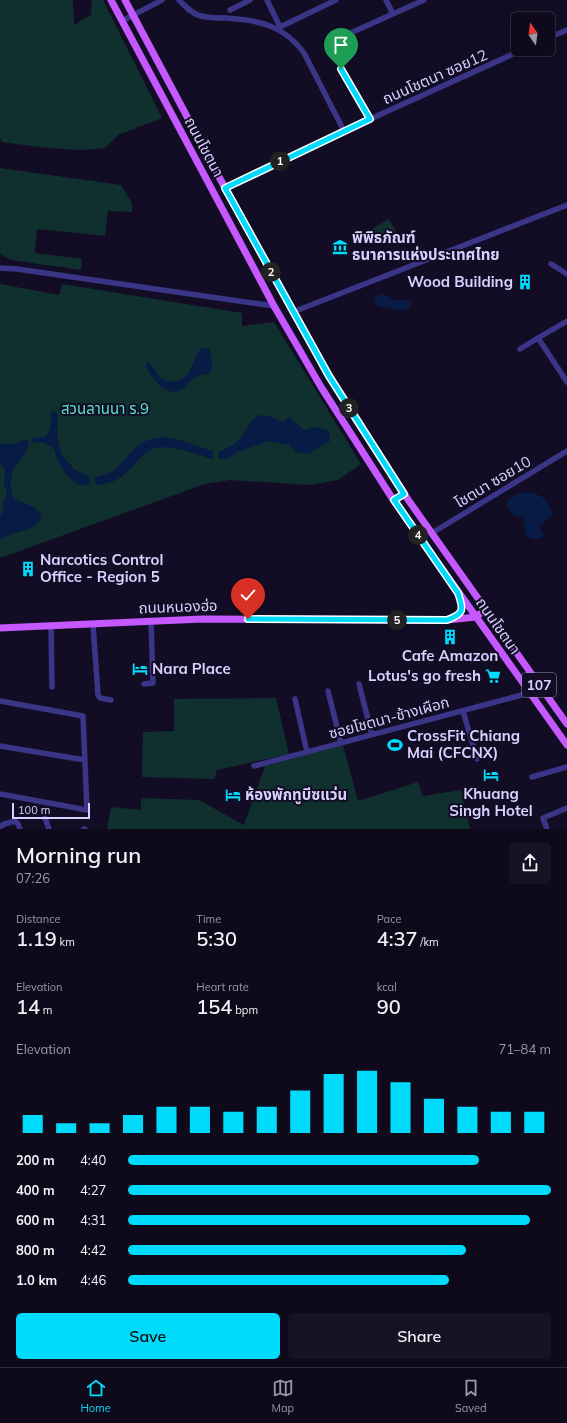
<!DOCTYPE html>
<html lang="en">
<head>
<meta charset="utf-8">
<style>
	body { margin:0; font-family:Mulish,"Noto Sans Thai",sans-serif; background:#171325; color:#f1f3f6; height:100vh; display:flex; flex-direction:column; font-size:15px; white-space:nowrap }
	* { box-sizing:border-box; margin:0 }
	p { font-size:13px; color:#9b9aa3 }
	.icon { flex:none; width:22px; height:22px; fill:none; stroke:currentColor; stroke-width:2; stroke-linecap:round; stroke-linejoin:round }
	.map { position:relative; height:829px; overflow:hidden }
	.details { display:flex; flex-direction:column; background:#0e0a1c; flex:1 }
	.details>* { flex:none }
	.needle { width:26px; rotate:346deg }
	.tools { position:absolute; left:511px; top:12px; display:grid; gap:8px }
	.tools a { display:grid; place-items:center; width:44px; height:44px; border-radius:6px; background:#0e0a1c; box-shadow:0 2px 10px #0003,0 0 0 1px #2e2b3b; font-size:20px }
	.scale { position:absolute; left:12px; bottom:10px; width:78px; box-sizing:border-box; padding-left:4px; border:2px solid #d8d1ff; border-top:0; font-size:11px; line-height:14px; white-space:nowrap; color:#d8d1ff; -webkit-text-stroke:3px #120d25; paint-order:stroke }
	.pin { position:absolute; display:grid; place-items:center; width:34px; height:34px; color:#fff; margin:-41px -17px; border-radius:50% 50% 50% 0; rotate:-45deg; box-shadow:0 0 4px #0007 }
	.pin .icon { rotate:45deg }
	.km { position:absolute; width:20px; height:20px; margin:-10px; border-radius:50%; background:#222; color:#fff; font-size:11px; line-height:20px; text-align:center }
	.round { display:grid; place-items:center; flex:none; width:42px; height:42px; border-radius:6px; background:#171325 }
	.headline { display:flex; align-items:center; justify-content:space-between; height:68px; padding:0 16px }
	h1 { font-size:22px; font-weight:600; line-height:30px }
	.metrics { display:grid; grid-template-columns:repeat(3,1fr); gap:6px; height:68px; padding:4px 16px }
	.metrics div { display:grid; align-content:center }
	.metrics b { font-size:20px; font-weight:600 }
	.metrics small { font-size:11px; font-weight:400 }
	.metrics p { font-size:11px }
	.chart { height:112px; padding:8px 16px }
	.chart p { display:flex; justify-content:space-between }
	.chart svg { width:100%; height:72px; margin-top:4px; stroke:#00dbfc; stroke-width:6 }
	.primary-button { display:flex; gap:8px; margin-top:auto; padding:8px 16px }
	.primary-button a { flex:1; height:46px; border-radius:6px; background:#00dbfc; color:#111; font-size:16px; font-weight:600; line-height:46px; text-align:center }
	.primary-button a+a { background:#171325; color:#f1f3f6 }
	ul { padding:0 16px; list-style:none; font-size:13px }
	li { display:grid; grid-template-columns:64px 48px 1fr; align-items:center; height:30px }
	li i { height:10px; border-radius:5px; background:#00dbfc }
	.tabs { display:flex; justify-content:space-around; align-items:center; height:56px; border-top:1px solid #2e2b3b; background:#0e0a1c; font-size:11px; color:#9b9aa3 }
	.tabs a { display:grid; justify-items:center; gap:2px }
	.tabs .selected { color:#00dbfc }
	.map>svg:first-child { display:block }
</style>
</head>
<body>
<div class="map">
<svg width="567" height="829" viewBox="0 0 567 829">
	<rect width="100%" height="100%" fill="#120d25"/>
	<!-- green -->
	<path fill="#102f2f" d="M0 0H73L74 25 91 15 92 0H103L162 118 118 135 105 148 81 150 47 148 2 142 0 138Z
		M0 168 121 185 132 203V212L108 211 105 236 37 229 35 253 82 259 81 270 11 260 0 254Z
		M389 219 396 231 377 242 370 230Z
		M0 284 59 295 62 284 242 313V326L274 322 361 464 338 480 310 485 230 480 205 484 0 558Z
		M276 698 289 754 217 770 214 779 142 777 143 732 174 731V699Z
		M343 745 358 801 418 782 423 796 461 790 470 829H107L111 807 141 810V798L199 800 244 825 265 766Z"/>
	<!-- water -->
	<path fill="#071b44" d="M384 294 394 300C401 301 405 296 411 303L409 309C399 313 390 306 379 307L374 302 375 298 379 295Z
		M206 348H209C212 356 214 367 209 374 205 375 200 374 197 376 191 379 188 385 183 389 164 399 153 378 145 365L149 362C157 372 161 384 176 381 194 378 192 357 200 350 201 349 205 348 206 348Z
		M51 411 56 412 58 416 57 435 62 455 74 469 89 477 90 485C84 485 78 485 74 482 64 475 56 459 54 448 46 444 43 441 33 443L32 438 45 437C53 429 50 421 51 411Z
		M260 415 269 416 283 422 289 417C296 421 298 427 305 430L313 427 326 429 330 435V441L308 454 296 452 289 445 269 441 237 452 229 458 218 459 219 452C227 448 235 445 241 438 249 428 247 421 260 415Z
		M161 437C180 438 195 446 213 451V459C196 455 172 444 155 448 142 452 136 464 127 472 118 481 108 484 96 485L95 477C121 473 122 458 140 444 146 440 154 439 161 437Z
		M27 440 29 443 24 455 13 470 10 483 13 498C25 505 36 504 42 517 36 530 24 530 12 534 8 535 4 538 0 539V516L3 512V504L7 493 4 484 5 470 0 463V444H15L20 441Z
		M528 492C542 494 549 500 552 514L540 526 541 532 546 535C537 540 533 542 525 534L524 518 514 515 507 507V501L517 494Z"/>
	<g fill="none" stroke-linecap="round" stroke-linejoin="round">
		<!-- minor -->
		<path stroke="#3b3587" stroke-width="5.5" d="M179 0C185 6 192 14 201 16 209 18 217 18 226 18 258 20 284 25 304 53L344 131
			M267 0 280 27 336 0
			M386 0 393 14
			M230 10 250 0
			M122 21 162 0
			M346 35 424 0
			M548 38 567 30
			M341 69 370 119
			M225 188 344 131 524 49
			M551 264 567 274
			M0 268 17 269 274 306
			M293 312 567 205
			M538 338 567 321
			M520 349 538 338 567 382
			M432 533 567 451
			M93 624 98 695 100 698 111 700
			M51 626 52 687
			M144 684 153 683 151 621
			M359 684 372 735
			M328 691 341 743
			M295 699 307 752
			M0 701 83 716 87 810 0 794
			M463 711 477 759
			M0 746 85 760
			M254 766 529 693
			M532 777 567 767
			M45 818 49 829
			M0 827 4 824 15 821 18 824 20 829
			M84 829H85
			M547 829 543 818 567 808"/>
		<!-- major -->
		<path stroke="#c558ff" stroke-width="7" d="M111 0 274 306 321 387 394 501 567 745
			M125 0 225 188 329 376 353 415 409 501 567 724
			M453 618C463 614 463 607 460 598
			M0 628 202 619 447 620 476 617 486 609"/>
	</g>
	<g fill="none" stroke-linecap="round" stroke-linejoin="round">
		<!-- route casing -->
		<g stroke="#fff" stroke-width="8">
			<path id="route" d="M248 619 447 620C464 614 464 610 458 593L394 500 404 494 329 376 225 188 370 119 341 69"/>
		</g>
		<!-- route -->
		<use href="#route" stroke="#00dbfc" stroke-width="5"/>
	</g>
	<!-- icons -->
	<defs>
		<g id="museum-bare" transform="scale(1.2)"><path d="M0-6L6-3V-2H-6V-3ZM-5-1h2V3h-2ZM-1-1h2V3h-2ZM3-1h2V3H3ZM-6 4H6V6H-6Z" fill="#00dbfc" stroke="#120d25" stroke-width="2.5" paint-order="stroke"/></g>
		<g id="building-bare" transform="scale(1.2)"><path d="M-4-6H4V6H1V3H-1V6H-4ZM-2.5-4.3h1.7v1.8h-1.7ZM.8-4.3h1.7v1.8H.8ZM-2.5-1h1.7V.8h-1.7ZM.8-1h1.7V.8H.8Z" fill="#00dbfc" stroke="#120d25" stroke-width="2.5" paint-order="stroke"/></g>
		<g id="hotel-bare" transform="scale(1.2)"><path d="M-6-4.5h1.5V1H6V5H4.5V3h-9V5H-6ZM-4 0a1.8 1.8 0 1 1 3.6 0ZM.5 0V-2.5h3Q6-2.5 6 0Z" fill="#00dbfc" stroke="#120d25" stroke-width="2.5" paint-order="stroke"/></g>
		<g id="supermarket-bare" transform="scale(1.2)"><path d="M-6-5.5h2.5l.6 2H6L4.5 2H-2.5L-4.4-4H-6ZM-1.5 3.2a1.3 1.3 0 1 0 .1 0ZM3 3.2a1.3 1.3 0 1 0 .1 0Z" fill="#00dbfc" stroke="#120d25" stroke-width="2.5" paint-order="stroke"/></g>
		<g id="stadium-bare" transform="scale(1.2)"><path d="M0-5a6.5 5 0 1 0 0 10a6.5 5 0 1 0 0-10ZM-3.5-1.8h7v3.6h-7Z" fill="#00dbfc" stroke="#120d25" stroke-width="2.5" paint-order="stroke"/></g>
	</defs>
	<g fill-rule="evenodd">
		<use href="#museum-bare" x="340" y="247"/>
		<use href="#building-bare" x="525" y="282"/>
		<use href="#building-bare" x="28" y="569"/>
		<use href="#building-bare" x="450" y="637"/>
		<use href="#hotel-bare" x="140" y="669"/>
		<use href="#supermarket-bare" x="493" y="676"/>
		<use href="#stadium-bare" x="395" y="745"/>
		<use href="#hotel-bare" x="491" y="775"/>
		<use href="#hotel-bare" x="233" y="795"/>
	</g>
	<g text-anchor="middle" stroke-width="4" stroke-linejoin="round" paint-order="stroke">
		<!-- shield labels -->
		<rect fill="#120d25" stroke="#9d96be" stroke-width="1" x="522" y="673" width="34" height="24" rx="3"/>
		<g font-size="14" font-weight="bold" fill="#d8d1ff">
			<text x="539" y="690">107</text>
		</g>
		<!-- street labels -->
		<g font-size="15" fill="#d8d1ff" stroke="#120d25">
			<text transform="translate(435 77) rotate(-24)" y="5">ถนนโชตนา ซอย12</text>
			<text transform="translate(204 147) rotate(62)" y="5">ถนนโชตนา</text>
			<text transform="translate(493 482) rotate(-31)" y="5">โชตนา ซอย10</text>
			<text transform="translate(178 607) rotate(-2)" y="5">ถนนหนองฮ่อ</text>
			<text transform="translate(498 626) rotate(55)" y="5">ถนนโชตนา</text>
			<text transform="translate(389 718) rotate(-15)" y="5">ซอยโชตนา-ช้างเผือก</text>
		</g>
		<!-- poi labels -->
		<g font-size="15" font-weight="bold" fill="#d8d1ff" stroke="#120d25" text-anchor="start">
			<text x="352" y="243">พิพิธภัณฑ์<tspan x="352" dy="17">ธนาคารแห่งประเทศไทย</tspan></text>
			<text x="513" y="287" text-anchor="end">Wood Building</text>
			<text x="40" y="565">Narcotics Control<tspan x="40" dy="17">Office - Region 5</tspan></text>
			<text x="450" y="661" text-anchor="middle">Cafe Amazon</text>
			<text x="152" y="674">Nara Place</text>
			<text x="481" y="681" text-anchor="end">Lotus's go fresh</text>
			<text x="407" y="741">CrossFit Chiang<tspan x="407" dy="17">Mai (CFCNX)</tspan></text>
			<text x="491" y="799" text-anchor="middle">Khuang<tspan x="491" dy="17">Singh Hotel</tspan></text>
			<text x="245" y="800">ห้องพักทูบีซแว่น</text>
		</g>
		<!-- park labels -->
		<g font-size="15" fill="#56e6c6" stroke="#120d25">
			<text x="105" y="414">สวนลานนา ร.9</text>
		</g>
	</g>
</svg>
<div class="tools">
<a><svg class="needle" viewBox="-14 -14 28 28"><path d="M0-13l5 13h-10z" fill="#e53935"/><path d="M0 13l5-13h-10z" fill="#9b9aa3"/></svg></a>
</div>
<div class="scale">100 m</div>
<div class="pin" style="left:341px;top:69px;background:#1e9e55"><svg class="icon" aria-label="arrive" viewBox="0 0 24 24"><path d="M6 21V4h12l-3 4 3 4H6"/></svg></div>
<div class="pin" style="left:248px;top:619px;background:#d93025"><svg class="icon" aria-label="check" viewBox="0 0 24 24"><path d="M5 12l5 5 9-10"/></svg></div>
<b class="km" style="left:280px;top:161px">1</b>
<b class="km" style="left:271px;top:272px">2</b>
<b class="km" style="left:349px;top:408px">3</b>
<b class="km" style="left:418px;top:535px">4</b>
<b class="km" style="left:397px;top:620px">5</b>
</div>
<section class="details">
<div class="headline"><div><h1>Morning run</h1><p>07:26</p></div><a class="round"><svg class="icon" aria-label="share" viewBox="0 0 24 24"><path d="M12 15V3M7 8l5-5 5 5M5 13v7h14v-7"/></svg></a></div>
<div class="metrics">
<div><p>Distance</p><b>1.19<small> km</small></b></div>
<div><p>Time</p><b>5:30</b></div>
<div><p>Pace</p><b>4:37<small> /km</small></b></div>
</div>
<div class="metrics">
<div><p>Elevation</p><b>14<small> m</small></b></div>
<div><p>Heart rate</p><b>154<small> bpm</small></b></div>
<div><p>kcal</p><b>90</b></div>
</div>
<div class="chart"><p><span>Elevation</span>71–84 m</p>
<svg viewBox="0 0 160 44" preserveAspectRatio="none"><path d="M5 44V33M15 44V38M25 44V38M35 44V33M45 44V28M55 44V28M65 44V31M75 44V28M85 44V18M95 44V8M105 44V6M115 44V13M125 44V23M135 44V28M145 44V31M155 44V31"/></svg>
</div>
<ul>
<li><b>200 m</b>4:40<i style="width:83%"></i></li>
<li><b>400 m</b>4:27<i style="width:100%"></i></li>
<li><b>600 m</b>4:31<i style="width:95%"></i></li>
<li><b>800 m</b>4:42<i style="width:80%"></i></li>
<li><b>1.0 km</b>4:46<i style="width:76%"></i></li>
</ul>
<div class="primary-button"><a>Save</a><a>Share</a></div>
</section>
<nav class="tabs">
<a class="selected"><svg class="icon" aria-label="home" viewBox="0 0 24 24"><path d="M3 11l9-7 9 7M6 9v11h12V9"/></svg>Home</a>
<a><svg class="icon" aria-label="map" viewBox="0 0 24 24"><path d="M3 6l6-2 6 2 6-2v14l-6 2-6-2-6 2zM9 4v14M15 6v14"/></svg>Map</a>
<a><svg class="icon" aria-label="saved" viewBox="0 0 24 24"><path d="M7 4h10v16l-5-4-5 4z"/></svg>Saved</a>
</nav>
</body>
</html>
